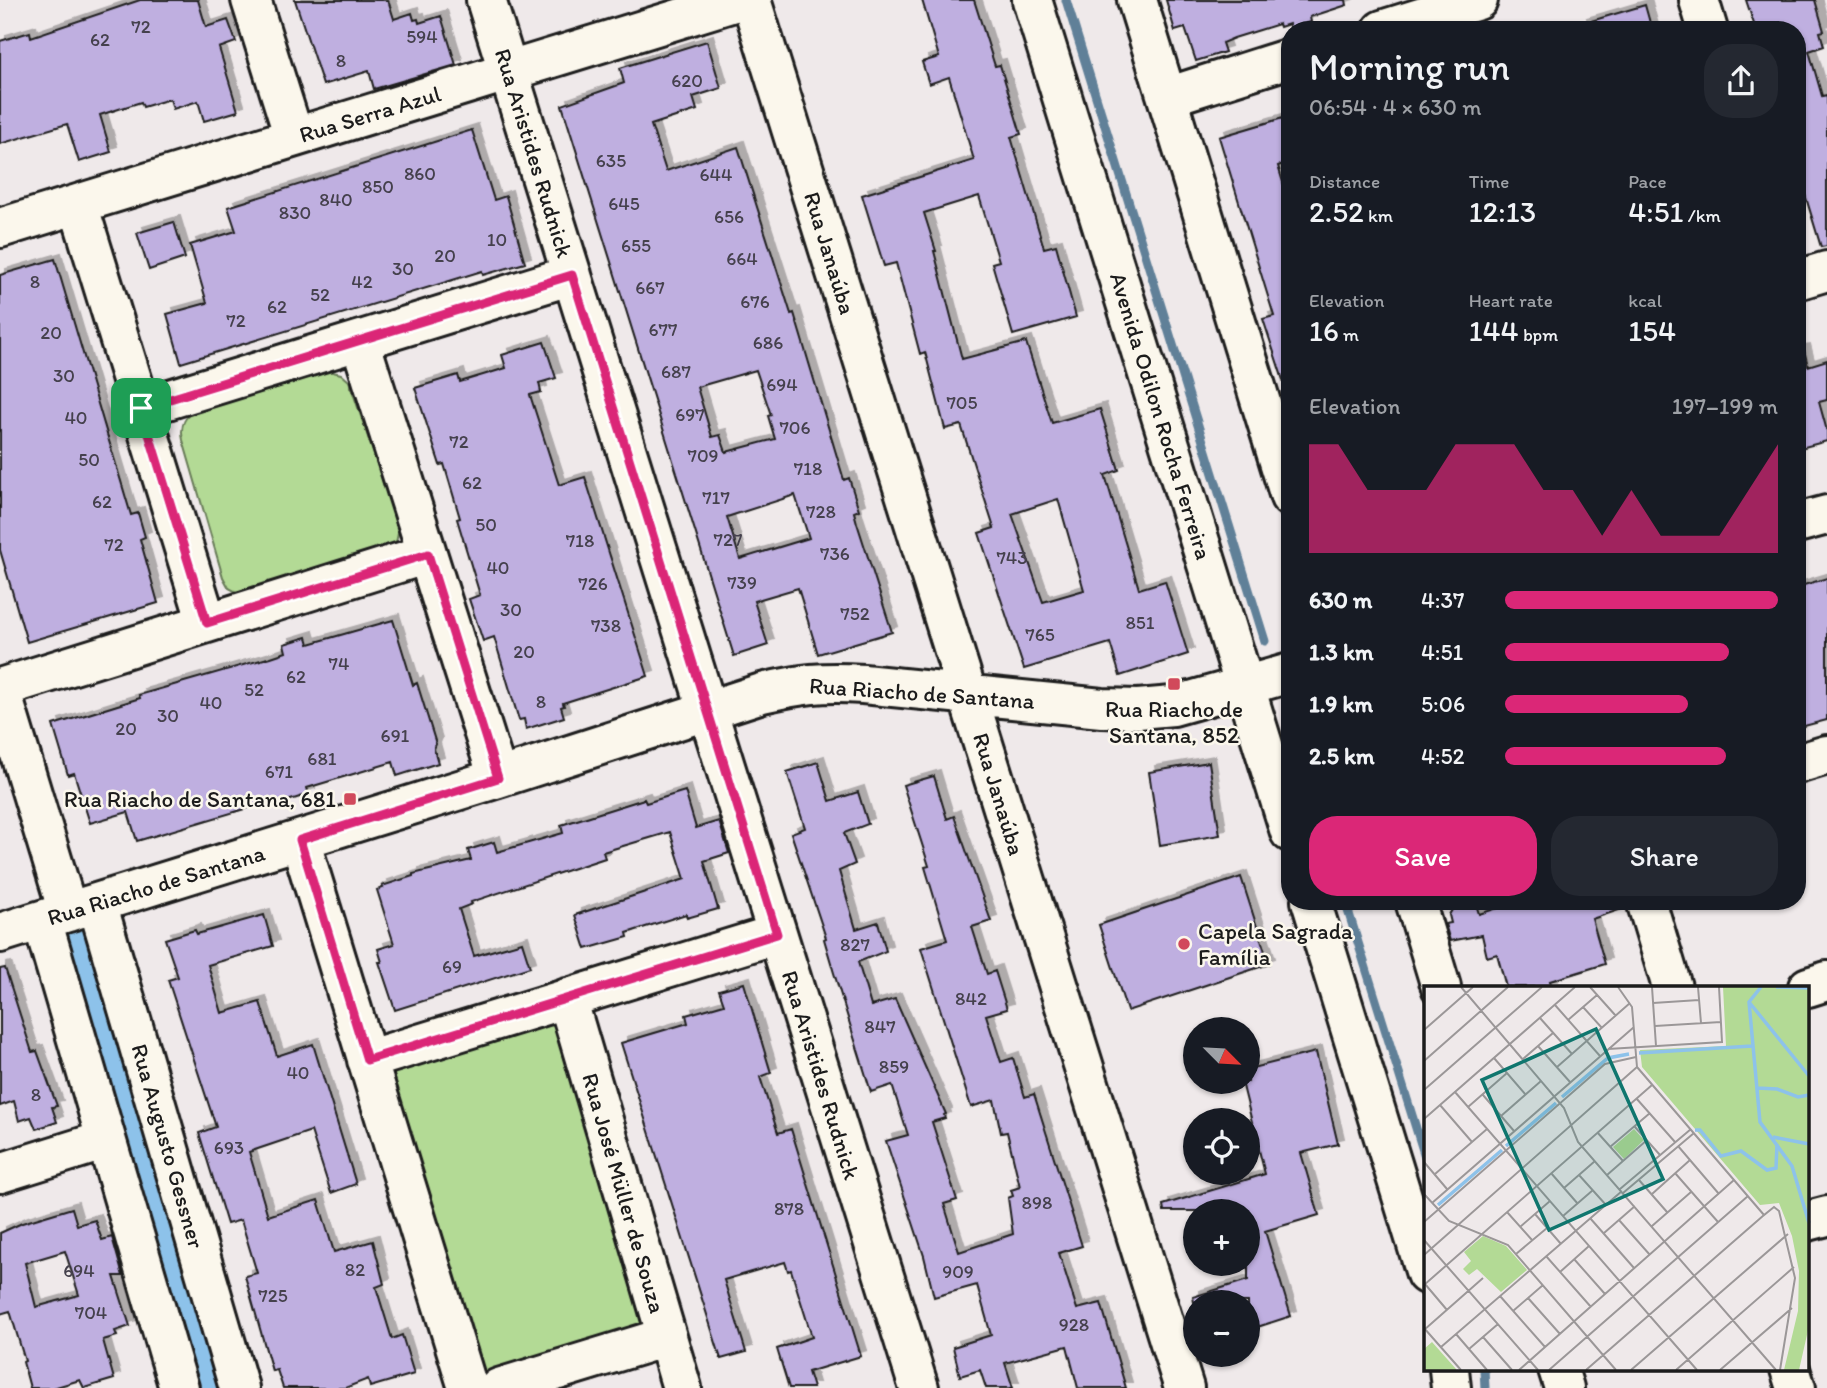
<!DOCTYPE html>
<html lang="en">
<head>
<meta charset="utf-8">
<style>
	body { margin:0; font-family:Itim,sans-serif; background:#242831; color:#f1f3f6; height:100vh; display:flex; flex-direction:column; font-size:26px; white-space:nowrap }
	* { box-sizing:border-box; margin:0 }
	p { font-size:23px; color:#9ea1a6 }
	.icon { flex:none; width:38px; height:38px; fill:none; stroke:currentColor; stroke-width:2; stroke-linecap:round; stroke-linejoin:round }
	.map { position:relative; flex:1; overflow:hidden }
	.panel { position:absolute; left:1281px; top:21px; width:525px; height:889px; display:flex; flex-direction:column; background:#171b24; border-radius:28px; box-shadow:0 2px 5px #0004 }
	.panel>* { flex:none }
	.needle { width:46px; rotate:114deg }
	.fabs { position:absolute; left:1183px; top:1017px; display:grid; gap:14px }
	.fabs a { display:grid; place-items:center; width:77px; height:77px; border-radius:50%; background:#171b24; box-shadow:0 2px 5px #0004; font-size:35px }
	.pin { position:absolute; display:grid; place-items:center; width:60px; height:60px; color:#fff; margin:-30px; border-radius:14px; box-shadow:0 4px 10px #0006 }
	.round { display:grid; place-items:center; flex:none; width:74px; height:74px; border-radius:28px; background:#242831 }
	.summary { display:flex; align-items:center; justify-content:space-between; height:119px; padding:0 28px }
	h1 { font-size:38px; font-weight:600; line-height:52px }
	.metrics { display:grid; grid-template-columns:repeat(3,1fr); gap:10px; height:119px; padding:7px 28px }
	.metrics div { display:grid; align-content:center }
	.metrics b { font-size:30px; font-weight:600 }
	.metrics small { font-size:19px; font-weight:400 }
	.metrics p { font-size:19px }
	.chart { height:196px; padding:14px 28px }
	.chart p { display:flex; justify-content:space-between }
	.chart svg { width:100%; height:126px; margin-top:7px; fill:#db2777; opacity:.7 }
	.cta { display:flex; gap:14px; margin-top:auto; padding:14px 28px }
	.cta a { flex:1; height:80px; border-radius:28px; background:#db2777; color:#fff; font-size:28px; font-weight:600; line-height:80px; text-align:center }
	.cta a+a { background:#242831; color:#f1f3f6 }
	ul { padding:0 28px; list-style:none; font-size:23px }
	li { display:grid; grid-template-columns:112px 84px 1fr; align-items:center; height:52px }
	li i { height:18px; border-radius:9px; background:#db2777 }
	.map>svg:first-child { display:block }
</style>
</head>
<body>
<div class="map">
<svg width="1827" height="1388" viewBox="0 0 1827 1388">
	<defs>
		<filter id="shadow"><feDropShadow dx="6" dy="-6" stdDeviation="0" flood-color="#0004"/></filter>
	</defs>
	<rect width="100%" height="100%" fill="#efe9ea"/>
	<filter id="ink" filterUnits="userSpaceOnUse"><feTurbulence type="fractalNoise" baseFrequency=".0143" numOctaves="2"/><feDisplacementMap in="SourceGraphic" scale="14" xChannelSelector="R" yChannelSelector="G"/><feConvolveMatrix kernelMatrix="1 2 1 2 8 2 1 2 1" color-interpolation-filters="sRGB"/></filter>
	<g filter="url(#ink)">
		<!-- green -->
		<path fill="#b3da95" stroke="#687b58" stroke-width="2" d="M328 371 341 374 349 381 399 529 395 547 240 594 229 588 223 577 183 440C180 427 183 418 194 411Z
			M549 1023 558 1030 644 1325 486 1377 480 1375 390 1080 392 1071Z"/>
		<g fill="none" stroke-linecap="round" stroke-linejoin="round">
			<!-- stream -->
			<path stroke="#608098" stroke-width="9" d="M1066 0 1265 641
				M1345 901 1426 1160
				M1484 1369 1485 1388"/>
			<!-- river -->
			<path stroke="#8dc2ea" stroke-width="51" d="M76 925 208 1388"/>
		</g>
		<!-- building -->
		<path fill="#bfafe0" stroke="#1c1c1c" stroke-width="2" fill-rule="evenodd" filter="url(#shadow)" d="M140 0H198L206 27 228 20 236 42 219 48 238 111 204 121 198 101 173 109 170 99 143 107 141 102 100 115 111 152 79 162 67 124 0 144V41L30 32 31 37Z
			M295 0H388L394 19 412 13 414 20 418 19 419 23 441 16 456 65 374 89 369 71 323 85Z
			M922 0H974L995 66 1000 65 1021 134 1011 137 1044 248 1056 245 1076 317 1013 335 992 263 999 261 979 196 924 213 936 251H934L962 359 1026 342 1052 423 1100 409 1119 470 1105 475 1139 589 1165 581 1188 654 1120 676 1110 643 1024 669 979 533 994 528 961 425 945 429 925 352 920 354 896 263 884 266 862 195 974 160 949 77 929 84 922 62 939 57ZM1058 499 1084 590 1043 602 1012 514Z
			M1166 0H1346L1347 5 1310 17 1311 22 1290 28 1289 24 1280 27 1279 24 1234 38 1222 43 1225 52 1196 61 1185 28 1175 31Z
			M1746 0H1815L1824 31 1820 32 1824 46 1809 51 1822 96 1827 95V246L1821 247 1797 168V30H1756Z
			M1645 5 1652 30H1582L1581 24Z
			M707 41 721 88 693 97 697 110 651 125 666 171 738 147 791 314 794 313 844 480 849 478 859 510 854 512 857 523 892 632 818 654 798 588 754 601 768 645 734 656 562 105 624 83 620 68ZM756 370 771 415 768 416 775 439 726 452 720 435 712 437 697 387ZM795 495 809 538 740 559 727 517Z
			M1283 118 1290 140V162L1278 166 1289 202 1284 204 1290 222V385L1285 386 1263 319 1274 316 1219 137Z
			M472 130 494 200 506 196 525 263 483 275 482 271 181 363 167 314 207 303 190 245 236 231 228 207Z
			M174 222 185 258 149 270 137 233Z
			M55 259 131 515 138 513 145 537 140 539 158 603 27 642 0 550V275Z
			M544 342 556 378 539 383 541 392 530 395 559 485 585 477 648 676 563 703 564 706 561 707 564 717 526 729 524 719 519 720 494 637 483 641 469 599 480 595 457 519 460 518 444 464 440 465 415 388 458 375 460 382 506 368 502 355Z
			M1804 350 1808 366 1827 360V400L1819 402 1827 431V441L1797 449V351Z
			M1827 578V720L1797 728V587Z
			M393 620 413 685 417 683 436 744 434 749 438 763 397 776 393 762 307 788 309 794 266 808 265 803 137 841 128 812 90 823 74 773 68 775 53 725 140 698 139 695 271 657 286 652 284 644 307 637 309 644Z
			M818 762 830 801 858 792 868 824 844 833 855 864 839 871 856 929 878 922 886 951 858 962 871 1006 895 999 946 1114 944 1115 945 1118 932 1122 957 1200 944 1204 959 1252 1013 1234 1008 1198 1013 1196 1011 1190 1020 1187 1007 1132 1001 1133 994 1100 971 1107 921 948 947 940 925 867 929 866 903 785 934 776 947 819 954 816 991 921 972 927 987 974 995 971 1007 1009 986 1015 1001 1062 1013 1058 1025 1097 1034 1094 1082 1246 1059 1253 1077 1309 1101 1303 1126 1388H1078L1067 1346 1005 1363 1013 1388H986L980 1370 960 1376 953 1347 991 1335 977 1285 934 1297 924 1256 886 1141 908 1135 892 1085 871 1092 834 973 824 939 826 938 791 833 805 828 787 772Z
			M1209 762 1220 835 1160 845 1149 772Z
			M685 791 696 828 719 821 729 853 704 861 718 909 687 918 686 914 627 933 628 937 586 949 575 915 685 879 670 832 603 852 605 858 471 902 472 904 459 909 474 956 522 942 530 967 395 1010 379 962H382L378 949 394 944 377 890 383 888 382 886 413 876V874L471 860 468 850 494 842 497 852 563 833 561 825 644 799 646 803Z
			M1241 877 1269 964 1127 1011 1099 925Z
			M1457 901H1475L1479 914 1520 901H1625V908L1592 919 1605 964 1550 981 1552 987H1506L1497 954 1487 957 1482 935 1450 941 1445 924 1451 923 1449 915Z
			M264 915 273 946 208 965 222 1013 260 1002 277 1056 313 1044 356 1184 331 1193 311 1131 249 1152 268 1216 318 1200 334 1252 373 1241 384 1284 376 1287 392 1339 402 1335 414 1374 370 1387 368 1379 345 1388H283L277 1370 272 1371 245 1276 257 1273 241 1220 227 1224 199 1133 216 1127 168 980 178 977 165 939 195 930 197 934Z
			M5 968 32 1052 37 1051 57 1106 52 1107 57 1122 36 1129 31 1117 19 1121 14 1101 0 1106V969Z
			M744 983 771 1073 760 1077 778 1133 791 1129 861 1356 808 1372 813 1388H789L777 1349 812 1337 791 1270 788 1271 785 1262 724 1280 746 1352 721 1359 621 1043 688 1023 686 1015 724 1004 719 990Z
			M1316 1052 1338 1144 1301 1153 1319 1215 1265 1231 1291 1316 1248 1330V1302H1194L1193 1297 1248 1280V1211H1164L1163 1205 1265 1174 1242 1082H1248V1069Z
			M72 1208 77 1225 95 1220 102 1240 112 1237 123 1276H114L130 1326 115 1331 117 1336 103 1340 114 1379 84 1388 80 1380 53 1388H30L23 1362 25 1361 10 1311 0 1314V1233L22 1223ZM65 1251 79 1295 36 1307 25 1263Z"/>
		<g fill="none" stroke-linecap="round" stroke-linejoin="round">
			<!-- minor casing -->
			<g stroke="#1c1c1c" stroke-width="44">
				<path id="minor" d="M251 0 294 137
					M486 0 919 1388
					M751 0 1184 1388
					M1032 0 1290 832
					M1137 0 1290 497
					M1699 0 1708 30
					M1382 30 1478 0
					M1167 97 1290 58
					M78 204 207 623
					M0 228 740 0
					M1797 280 1827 271
					M360 341 498 778
					M141 408 572 275
					M1797 523 1827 515
					M0 688 427 554
					M0 688 68 912
					M1797 764 1827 755
					M300 840 468 1388
					M1311 901 1426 1274
					M1415 901 1441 987
					M1646 901 1672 987
					M97 903 239 1388
					M42 920 179 1388
					M0 933 498 778 762 693C801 684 822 681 863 684L1102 708 1138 709 1173 706 1290 673
					M1808 987 1827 981
					M567 998 682 1388
					M367 1060 777 934
					M0 1173 106 1140
					M1808 1221 1827 1216
					M1449 1369 1451 1388
					M1558 1369 1564 1388
					M1790 1369 1796 1388
					M499 1388 666 1337"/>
			</g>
			<!-- minor -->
			<use href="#minor" stroke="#fbf7ec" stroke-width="38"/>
		</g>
	</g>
	<g fill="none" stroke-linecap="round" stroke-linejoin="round" filter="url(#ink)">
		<!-- route casing -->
		<g stroke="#fff" stroke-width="14">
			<path id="route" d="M572 275 777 934 367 1060 300 840 498 778 428 554 207 623 141 408Z"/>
		</g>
		<!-- route -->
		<use href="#route" stroke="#db2777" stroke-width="9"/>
	</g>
	<!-- markers -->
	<g fill="#d1495b" stroke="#fbf7ec" stroke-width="2.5">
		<rect x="1167" y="677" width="14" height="14" rx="3.5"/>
		<rect x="343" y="792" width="14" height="14" rx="3.5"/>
		<circle cx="1184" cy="944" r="7"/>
	</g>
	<g text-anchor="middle" stroke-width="5" stroke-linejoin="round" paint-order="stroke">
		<!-- number labels -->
		<g font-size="19" fill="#45414d">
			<text x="141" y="33">72</text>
			<text x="422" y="43">594</text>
			<text x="100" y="46">62</text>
			<text x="341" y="67">8</text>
			<text x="687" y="87">620</text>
			<text x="611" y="167">635</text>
			<text x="420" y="180">860</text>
			<text x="716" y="181">644</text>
			<text x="378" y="193">850</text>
			<text x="336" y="206">840</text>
			<text x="624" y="210">645</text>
			<text x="295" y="219">830</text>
			<text x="729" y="223">656</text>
			<text x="497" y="246">10</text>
			<text x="636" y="252">655</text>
			<text x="445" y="262">20</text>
			<text x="742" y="265">664</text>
			<text x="403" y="275">30</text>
			<text x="35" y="288">8</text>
			<text x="362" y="288">42</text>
			<text x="650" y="294">667</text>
			<text x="320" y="301">52</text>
			<text x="755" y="308">676</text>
			<text x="277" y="313">62</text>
			<text x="236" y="327">72</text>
			<text x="663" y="336">677</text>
			<text x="51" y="339">20</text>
			<text x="768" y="349">686</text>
			<text x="676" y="378">687</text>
			<text x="64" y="382">30</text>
			<text x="782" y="391">694</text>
			<text x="962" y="409">705</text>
			<text x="690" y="421">697</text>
			<text x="76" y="424">40</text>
			<text x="795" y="434">706</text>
			<text x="459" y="448">72</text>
			<text x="703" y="462">709</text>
			<text x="89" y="466">50</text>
			<text x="808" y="475">718</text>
			<text x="472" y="489">62</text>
			<text x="716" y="504">717</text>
			<text x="102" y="508">62</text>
			<text x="821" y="518">728</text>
			<text x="486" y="531">50</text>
			<text x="728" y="546">727</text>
			<text x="580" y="547">718</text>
			<text x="114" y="551">72</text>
			<text x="835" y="560">736</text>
			<text x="1012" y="564">743</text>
			<text x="498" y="574">40</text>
			<text x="742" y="589">739</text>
			<text x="593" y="590">726</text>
			<text x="511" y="616">30</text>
			<text x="855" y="620">752</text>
			<text x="1140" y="629">851</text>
			<text x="606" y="632">738</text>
			<text x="1040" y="641">765</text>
			<text x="524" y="658">20</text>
			<text x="339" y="670">74</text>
			<text x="296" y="683">62</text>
			<text x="254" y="696">52</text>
			<text x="541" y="708">8</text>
			<text x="211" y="709">40</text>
			<text x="168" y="722">30</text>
			<text x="126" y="735">20</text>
			<text x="395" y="742">691</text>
			<text x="322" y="765">681</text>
			<text x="279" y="778">671</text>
			<text x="855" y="951">827</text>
			<text x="452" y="973">69</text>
			<text x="971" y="1005">842</text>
			<text x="880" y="1033">847</text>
			<text x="894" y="1073">859</text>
			<text x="298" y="1079">40</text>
			<text x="36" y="1101">8</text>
			<text x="229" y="1154">693</text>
			<text x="1037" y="1209">898</text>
			<text x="789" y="1215">878</text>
			<text x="355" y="1276">82</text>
			<text x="79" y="1277">694</text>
			<text x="958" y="1278">909</text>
			<text x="273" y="1302">725</text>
			<text x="91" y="1319">704</text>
			<text x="1074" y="1331">928</text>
		</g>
		<!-- street labels -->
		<g font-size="23" fill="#1c1c1c" stroke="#fbf7ec">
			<text transform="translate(370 114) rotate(-17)" y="8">Rua Serra Azul</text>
			<text transform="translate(534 153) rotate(73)" y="8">Rua Aristides Rudnick</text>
			<text transform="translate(830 253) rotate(73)" y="8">Rua Janaúba</text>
			<text transform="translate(1161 416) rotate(73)" y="8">Avenida Odilon Rocha Ferreira</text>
			<text transform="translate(922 693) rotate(4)" y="8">Rua Riacho de Santana</text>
			<text transform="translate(999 794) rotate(73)" y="8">Rua Janaúba</text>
			<text transform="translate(156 885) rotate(-17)" y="8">Rua Riacho de Santana</text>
			<text transform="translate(821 1075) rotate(73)" y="8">Rua Aristides Rudnick</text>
			<text transform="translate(168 1146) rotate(74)" y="8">Rua Augusto Gessner</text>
			<text transform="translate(624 1193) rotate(74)" y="8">Rua José Müller de Souza</text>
		</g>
		<!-- poi labels -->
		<g font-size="23" fill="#1c1c1c" stroke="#fbf7ec">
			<text x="1174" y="717">Rua Riacho de<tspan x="1174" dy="26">Santana, 852</tspan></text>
			<text x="336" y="807" text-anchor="end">Rua Riacho de Santana, 681</text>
			<text x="1198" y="939" text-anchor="start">Capela Sagrada<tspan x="1198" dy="26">Família</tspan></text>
		</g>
	</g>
	<!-- overview -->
	<g transform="translate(1424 986)">
		<rect width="385" height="385" fill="#efe9ea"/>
		<path d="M299 1H385V340L375 384H360L374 325 375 285 368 250 355 217 336 219 218 81 216 64 302 60ZM210 143 220 154 200 173 189 161ZM59 250 82 260 103 284 77 306 53 283 45 289 39 283 47 275 40 266ZM8 356 32 383V384H0V363Z" fill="#b3da95"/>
		<path fill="none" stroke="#8dc2ea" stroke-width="3.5" d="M337 1 325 16 336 136 368 180 385 237M352 1 385 2M325 16 385 90M215 67 328 60M333 102 353 103 374 111 385 109M138 111 184 72 205 68M271 144H276L297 170 317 165 343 184 352 182 353 158M349 151 385 158M82 160 132 117M14 219 78 164"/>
		<path fill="none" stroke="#9b9798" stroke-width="2" d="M37 1 140 122 154 156 352 384M166 1 192 30M194 1 208 21 213 81M228 1 232 60M274 1 277 37M229 17 275 14M131 19 176 70M159 21 178 42M116 32 148 68M144 34 173 9M231 40 297 36M0 44 49 1M114 60 146 96M184 63 298 56 295 1M70 72 102 109M99 73 129 47M0 75 84 1M133 81 206 17M213 81 340 229 350 221 355 225 371 292 356 384M0 104 118 1M31 106 273 384M59 109 90 145M212 112 251 156M16 119 48 156M44 121 83 87M77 130 117 95M0 133 151 1M211 141 236 169M173 146 199 175M254 160 295 208M186 161 226 127M0 176 23 203M127 187 154 218M251 187 294 236M11 188 63 143M155 189 182 219M183 189 223 154M215 194 243 226M140 202 171 175M196 203 267 143M199 207 270 147M0 208 25 235 84 259 192 384M228 208 266 174M8 217 210 41M83 226 108 254M111 228 137 258M139 230 169 204M166 232 210 282M195 234 226 269M0 236 181 78 212 71M228 240 267 206M96 241 126 215M180 247 211 220M0 254 114 384M92 268 123 242M0 269 213 81M122 270 167 321M150 273 181 308M136 286 165 260M1 298 23 324M0 299 228 99M76 310 121 361M104 312 136 348M89 325 119 299M0 342 37 384M0 344 59 292M32 348 63 384M59 351 88 384M17 361 198 205M45 363 74 338M95 384 310 194M125 384 324 210M162 384 340 229M207 384 364 248M252 384 370 281M296 384 368 322"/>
		<path fill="#0f766e" fill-opacity="0.15" stroke="#0f766e" stroke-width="3.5" d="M172 43 239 193 125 244 58 94Z"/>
		<rect width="385" height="385" fill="none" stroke="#1c1c1c" stroke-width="3.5"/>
	</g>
</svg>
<div class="fabs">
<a><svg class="needle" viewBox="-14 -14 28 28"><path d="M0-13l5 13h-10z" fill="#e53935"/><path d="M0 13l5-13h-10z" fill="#9ea1a6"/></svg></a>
<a><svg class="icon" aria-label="locate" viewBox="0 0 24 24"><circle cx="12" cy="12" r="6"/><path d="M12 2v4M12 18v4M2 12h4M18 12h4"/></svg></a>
<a>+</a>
<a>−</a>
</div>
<div class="pin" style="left:141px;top:408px;background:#1e9e55"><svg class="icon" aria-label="arrive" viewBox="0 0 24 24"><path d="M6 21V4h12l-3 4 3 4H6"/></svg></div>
<section class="panel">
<div class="summary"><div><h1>Morning run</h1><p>06:54 · 4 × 630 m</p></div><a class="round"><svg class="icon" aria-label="share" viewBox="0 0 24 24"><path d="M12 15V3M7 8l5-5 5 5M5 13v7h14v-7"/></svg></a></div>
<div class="metrics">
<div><p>Distance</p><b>2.52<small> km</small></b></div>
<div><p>Time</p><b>12:13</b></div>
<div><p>Pace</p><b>4:51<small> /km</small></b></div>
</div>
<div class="metrics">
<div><p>Elevation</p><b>16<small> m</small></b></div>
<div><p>Heart rate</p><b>144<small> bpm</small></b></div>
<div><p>kcal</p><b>154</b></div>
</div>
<div class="chart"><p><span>Elevation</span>197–199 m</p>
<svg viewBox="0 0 160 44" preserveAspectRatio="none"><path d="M0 44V6L10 6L20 22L30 22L40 22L50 6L60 6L70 6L80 22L90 22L100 38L110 22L120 38L130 38L140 38L150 22L160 6V44z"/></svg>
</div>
<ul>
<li><b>630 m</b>4:37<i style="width:100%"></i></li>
<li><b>1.3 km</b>4:51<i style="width:82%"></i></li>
<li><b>1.9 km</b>5:06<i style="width:67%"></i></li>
<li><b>2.5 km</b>4:52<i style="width:81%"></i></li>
</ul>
<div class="cta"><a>Save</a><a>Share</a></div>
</section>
</div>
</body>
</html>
